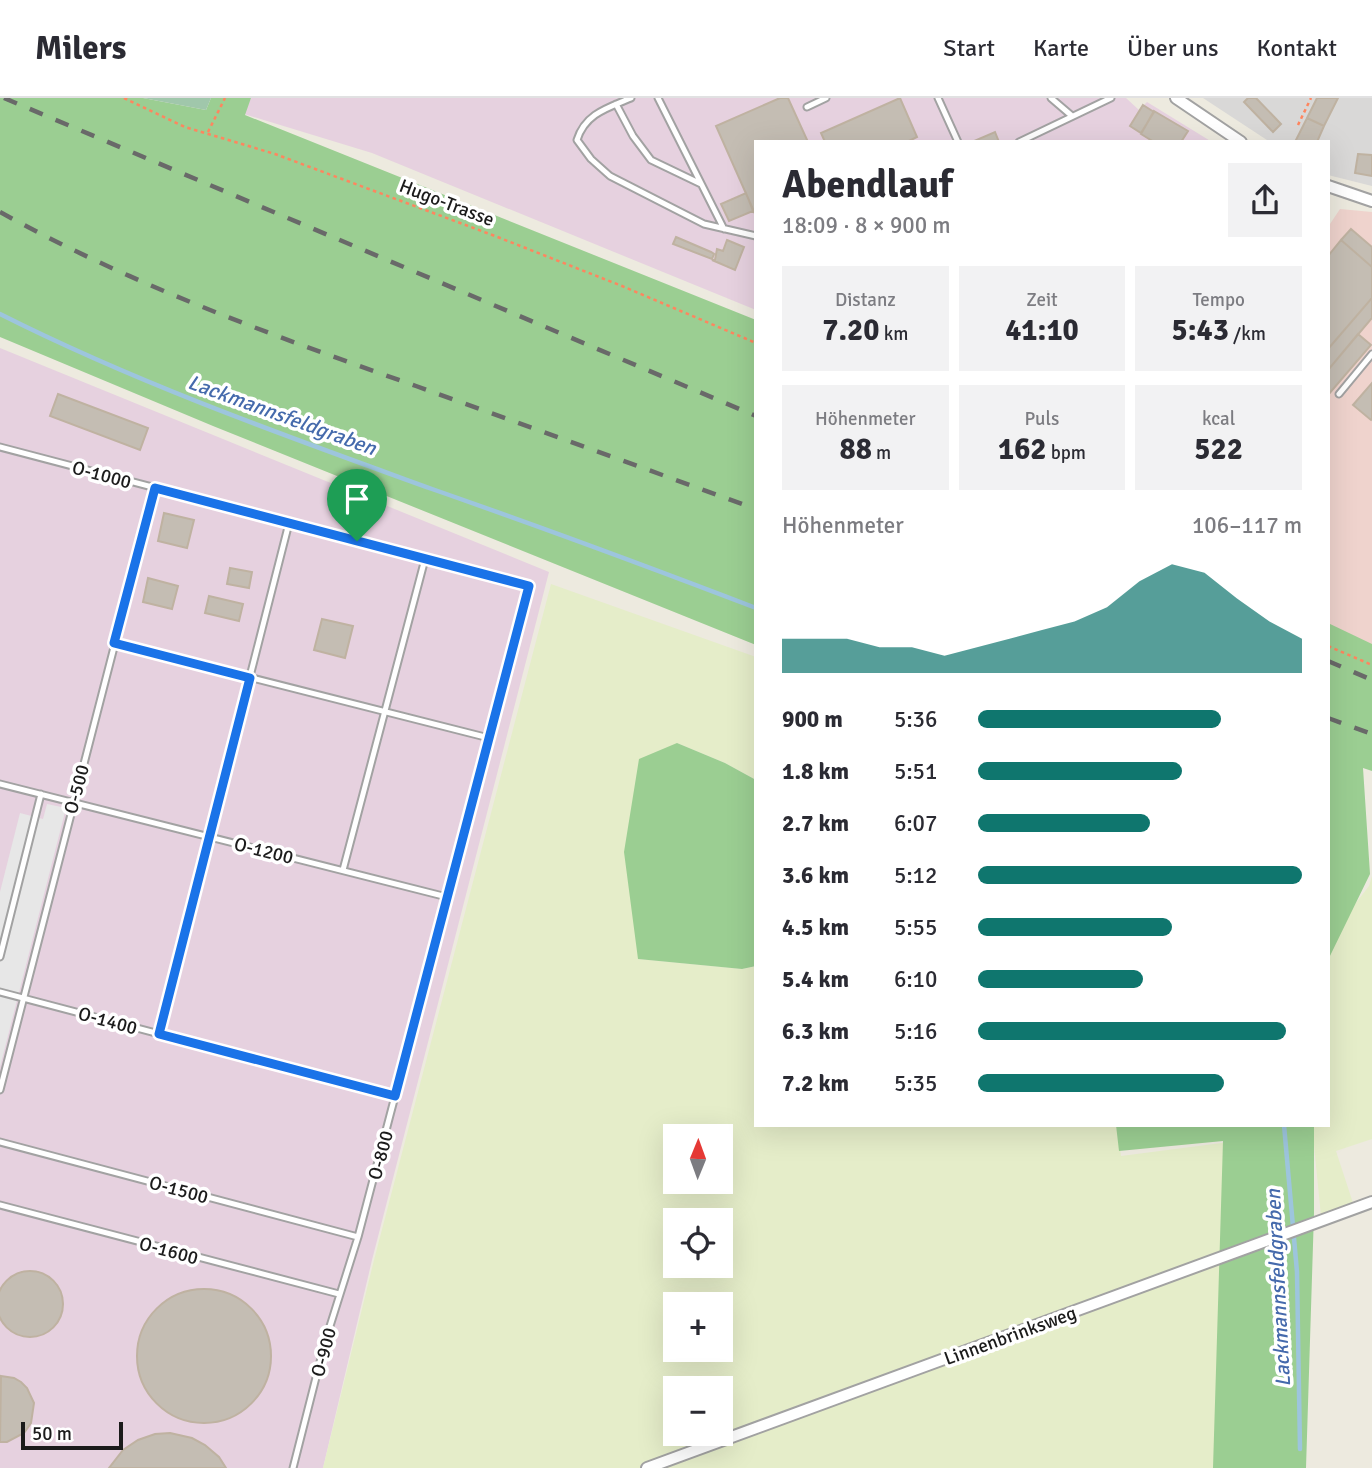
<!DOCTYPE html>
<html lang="de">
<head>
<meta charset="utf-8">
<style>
	body { margin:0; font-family:Signika,sans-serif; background:#f2f2f3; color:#2b2b33; height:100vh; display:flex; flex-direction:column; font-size:26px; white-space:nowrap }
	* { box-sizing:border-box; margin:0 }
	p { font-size:23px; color:#7c7c81 }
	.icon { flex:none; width:38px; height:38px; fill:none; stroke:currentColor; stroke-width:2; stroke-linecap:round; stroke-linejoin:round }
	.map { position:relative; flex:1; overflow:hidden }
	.sheet { position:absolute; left:754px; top:42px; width:576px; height:987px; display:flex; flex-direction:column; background:#fff; border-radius:0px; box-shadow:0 7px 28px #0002 }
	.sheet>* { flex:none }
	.needle { width:46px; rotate:1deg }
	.fabs { position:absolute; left:663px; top:1026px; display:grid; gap:14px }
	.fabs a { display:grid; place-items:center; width:70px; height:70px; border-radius:0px; background:#fff; box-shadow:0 7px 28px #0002; font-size:35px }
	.scale { position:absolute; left:21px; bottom:18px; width:102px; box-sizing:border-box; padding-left:7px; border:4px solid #1b1b1b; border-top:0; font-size:19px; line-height:24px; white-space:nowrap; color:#1b1b1b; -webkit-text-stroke:5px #fff; paint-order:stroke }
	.pin { position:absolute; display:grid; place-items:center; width:60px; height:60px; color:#fff; margin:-72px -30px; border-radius:50% 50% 50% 0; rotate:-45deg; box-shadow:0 0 7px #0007 }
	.pin .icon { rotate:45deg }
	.round { display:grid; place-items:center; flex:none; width:74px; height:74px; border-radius:0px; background:#f2f2f3 }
	.headline { display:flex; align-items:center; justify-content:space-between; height:119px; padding:0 28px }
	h1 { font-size:38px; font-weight:700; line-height:52px }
	.stats { display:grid; grid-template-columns:repeat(3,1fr); gap:10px; height:119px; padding:7px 28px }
	.stats div { display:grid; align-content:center; border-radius:0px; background:#f2f2f3; text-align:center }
	.stats b { font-size:30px; font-weight:700 }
	.stats small { font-size:19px; font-weight:400 }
	.stats p { font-size:19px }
	.chart { height:196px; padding:14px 28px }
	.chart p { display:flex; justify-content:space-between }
	.chart svg { width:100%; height:126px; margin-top:7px; fill:#0f766e; opacity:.7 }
	ul { padding:0 28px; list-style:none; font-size:23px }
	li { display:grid; grid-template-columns:112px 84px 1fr; align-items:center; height:52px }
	li i { height:18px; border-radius:9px; background:#0f766e }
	header { display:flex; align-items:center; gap:42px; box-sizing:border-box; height:98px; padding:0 35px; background:#fff; border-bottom:2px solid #e1e1e2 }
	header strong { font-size:33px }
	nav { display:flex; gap:38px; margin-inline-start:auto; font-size:24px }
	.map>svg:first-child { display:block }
</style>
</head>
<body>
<header>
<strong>Milers</strong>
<nav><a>Start</a><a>Karte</a><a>Über uns</a><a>Kontakt</a></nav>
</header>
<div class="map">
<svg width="1372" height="1370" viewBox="0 0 1372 1370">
	<rect width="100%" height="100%" fill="#edeadf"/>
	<!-- residential -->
	<path fill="#d9d8d7" d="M1203 0H1372V88L1328 77V44H1270Z"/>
	<!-- commercial -->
	<path fill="#efd3cd" d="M1340 111 1372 114V559L1328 535V129Z"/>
	<!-- industrial -->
	<path fill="#e6d1df" d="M251 0H1126L1139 12 1147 4 1212 44H756V212L372 55 244 16Z
		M0 250 549 474 372 1162 323 1370H0Z"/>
	<!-- farmland -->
	<path fill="#e5edc9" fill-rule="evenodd" d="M551 486 756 559V682L725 665 677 645 638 861 742 871 756 868V1027H1117L1121 1058 1237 1043 1235 1370H323L374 1162ZM676 1038H721V1083H676ZM676 1122H721V1167H676ZM676 1206H721V1251H676ZM676 1290H721V1335H676Z
		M1372 778V1041L1336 1053 1353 1105 1321 1118 1312 1027H1328V841L1369 788Z"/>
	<!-- forest -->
	<path fill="#9bce92" d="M0 0H143L206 12 211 0H251L245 17 756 222V547L213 328 0 239Z
		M1328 525 1372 546V673L1363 670 1370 776 1328 862Z
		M677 645 725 665 756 682V868L742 871 638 861 624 754 639 661Z
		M1116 1027H1314V1115L1306 1370H1213L1223 1043 1119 1053Z"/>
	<!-- cemetery -->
	<path fill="#a0c7ab" d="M143 0H211L206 12Z"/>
	<!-- parking -->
	<path fill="#e7e7e7" d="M47 706 66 710 0 969V794L20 715 43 721Z"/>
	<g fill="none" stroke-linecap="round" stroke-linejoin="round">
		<!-- stream -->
		<path stroke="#9dc5dd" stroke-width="4.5" d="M0 216C139 286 286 338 432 391 541 429 649 469 756 510
			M1284 1027 1297 1174 1300 1351"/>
	</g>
	<!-- building -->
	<path fill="#c4bdb3" stroke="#bfb2a1" stroke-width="2" d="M780 0H788L808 44H756V118L716 28Z
		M900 0 917 39 907 44H825L821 35Z
		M1248 0H1256L1281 26 1273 34 1244 4Z
		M1317 0H1338L1324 28 1307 20Z
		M1143 7 1154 14 1141 35 1130 28Z
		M1154 13 1188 33 1181 44H1154L1141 36Z
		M1307 20 1324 28 1317 44H1295Z
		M995 34 999 44H975L974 43Z
		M1358 56 1372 57V78L1355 75Z
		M746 95 753 113 729 123 721 106Z
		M1351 131 1372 149V169L1341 142Z
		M676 139 711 154 714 156 712 161 673 146Z
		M727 142 744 149 735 172 712 162H715L717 151 723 153Z
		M1341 142 1372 169V200L1328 251V158Z
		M1372 200V220L1328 272V251Z
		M1358 236 1371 247 1328 297V272Z
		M1372 285V321L1371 322 1353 307Z
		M58 296 148 330 140 352 50 318Z
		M164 415 194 422 187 450 158 443Z
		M230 470 252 474 249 490 227 486Z
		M148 480 178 488 172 511 143 504Z
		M209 498 243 506 239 523 205 515Z
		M322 521 353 528 345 560 314 552Z
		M-3 1206a33 33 0 1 1 66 0a33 33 0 1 1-66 0Z
		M137 1258a67 67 0 1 1 134 0a67 67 0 1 1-134 0Z
		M1 1278 14 1280 21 1284 27 1290 34 1305 31 1325 24 1335 7 1344H0Z
		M170 1335 192 1340 205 1347 219 1359 226 1370H109L123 1352 138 1342 155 1336Z"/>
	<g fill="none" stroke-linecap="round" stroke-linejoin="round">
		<!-- service casing -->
		<g stroke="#a2a2a2" stroke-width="9">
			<path id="service" d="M631 0C607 10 585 16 577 42L591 61 610 78 704 126 756 138
				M658 0 724 131
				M938 0 958 44
				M1051 0 1072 18
				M616 6 633 38 651 62 701 86
				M807 9 826 0
				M1019 44 1111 0
				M1339 296 1372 256
				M0 349 529 488 358 1139 325 1244 293 1370
				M114 545 489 640
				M0 686 447 799
				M343 772 425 461
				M0 859 41 696
				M0 894 395 998
				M159 936 289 425
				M0 992 155 390
				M0 1044 358 1139
				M0 1107 339 1196"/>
		</g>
		<!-- minor casing -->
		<g stroke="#a2a2a2" stroke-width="14">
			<path id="minor" d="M1176 0 1241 44
				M1328 88 1372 103
				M647 1370 1372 1104"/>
		</g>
		<!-- path -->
		<path stroke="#fe865f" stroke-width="2.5" stroke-dasharray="3.5 3.5" stroke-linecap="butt" d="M124 0 185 29 275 56 495 138 622 188 756 245
			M1298 27 1311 0
			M208 34 225 0
			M1328 548 1372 567"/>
		<!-- service -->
		<use href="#service" stroke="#fff" stroke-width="5"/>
		<!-- minor -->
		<use href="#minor" stroke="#fff" stroke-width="10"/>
		<!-- rail -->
		<path stroke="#696969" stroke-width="4.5" stroke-dasharray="14 14" stroke-linecap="butt" d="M4 0 756 318
			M0 114C132 187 274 238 416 288 530 329 643 370 756 411
			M1328 563 1372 582
			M1328 620 1372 636"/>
	</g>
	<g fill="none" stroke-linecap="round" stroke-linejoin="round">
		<!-- route casing -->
		<g stroke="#fff" stroke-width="14">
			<path id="route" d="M155 390 529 488 395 998 159 936 250 580 114 545Z"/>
		</g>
		<!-- route -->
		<use href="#route" stroke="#1a73e8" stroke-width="9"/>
	</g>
	<g text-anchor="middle" stroke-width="7" stroke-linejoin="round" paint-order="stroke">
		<!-- street labels -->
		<g font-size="19" fill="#1b1b1b" stroke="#fff">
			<text transform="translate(447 104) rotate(21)" y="7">Hugo-Trasse</text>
			<text transform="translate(102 376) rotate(15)" y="7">O-1000</text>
			<text transform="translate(76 691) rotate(-75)" y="7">O-500</text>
			<text transform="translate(264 752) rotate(14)" y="7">O-1200</text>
			<text transform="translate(108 922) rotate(15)" y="7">O-1400</text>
			<text transform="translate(380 1057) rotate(-75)" y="7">O-800</text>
			<text transform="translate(179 1091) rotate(15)" y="7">O-1500</text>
			<text transform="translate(169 1152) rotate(15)" y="7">O-1600</text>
			<text transform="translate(1010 1237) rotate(-20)" y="7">Linnenbrinksweg</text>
			<text transform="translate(323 1254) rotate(-75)" y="7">O-900</text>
		</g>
		<!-- water labels -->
		<g font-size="21" font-style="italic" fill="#456aac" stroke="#fff">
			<text transform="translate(282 317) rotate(20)" y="7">Lackmannsfeldgraben</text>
			<text transform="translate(1278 1190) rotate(-93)" y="7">Lackmannsfeldgraben</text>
		</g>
	</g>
</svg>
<div class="fabs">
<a><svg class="needle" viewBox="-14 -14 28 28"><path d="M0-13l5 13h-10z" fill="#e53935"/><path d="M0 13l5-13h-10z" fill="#7c7c81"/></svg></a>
<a><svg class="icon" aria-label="locate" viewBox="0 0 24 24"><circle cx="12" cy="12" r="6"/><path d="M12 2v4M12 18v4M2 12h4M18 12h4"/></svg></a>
<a>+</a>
<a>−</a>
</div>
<div class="scale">50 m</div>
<div class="pin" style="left:357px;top:443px;background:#1e9e55"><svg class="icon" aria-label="arrive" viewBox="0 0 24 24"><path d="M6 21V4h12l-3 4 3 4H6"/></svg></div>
<section class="sheet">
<div class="headline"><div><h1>Abendlauf</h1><p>18:09 · 8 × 900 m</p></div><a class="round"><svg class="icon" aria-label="share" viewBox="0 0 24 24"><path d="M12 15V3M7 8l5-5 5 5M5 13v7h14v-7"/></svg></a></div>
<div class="stats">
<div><p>Distanz</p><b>7.20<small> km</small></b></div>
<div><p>Zeit</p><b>41:10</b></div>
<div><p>Tempo</p><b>5:43<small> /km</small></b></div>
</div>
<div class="stats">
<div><p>Höhenmeter</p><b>88<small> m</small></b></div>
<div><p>Puls</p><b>162<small> bpm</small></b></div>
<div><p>kcal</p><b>522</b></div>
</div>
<div class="chart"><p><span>Höhenmeter</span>106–117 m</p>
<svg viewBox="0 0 160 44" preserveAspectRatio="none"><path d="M0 44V32L10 32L20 32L30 35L40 35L50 38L60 35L70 32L80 29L90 26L100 21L110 12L120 6L130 9L140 18L150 26L160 32V44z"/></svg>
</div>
<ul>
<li><b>900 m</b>5:36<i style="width:75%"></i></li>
<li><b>1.8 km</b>5:51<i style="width:63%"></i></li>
<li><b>2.7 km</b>6:07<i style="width:53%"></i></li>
<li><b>3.6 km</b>5:12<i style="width:100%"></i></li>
<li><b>4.5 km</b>5:55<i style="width:60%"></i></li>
<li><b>5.4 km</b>6:10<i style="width:51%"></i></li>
<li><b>6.3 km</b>5:16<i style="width:95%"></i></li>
<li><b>7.2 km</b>5:35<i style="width:76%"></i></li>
</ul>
</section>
</div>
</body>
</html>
